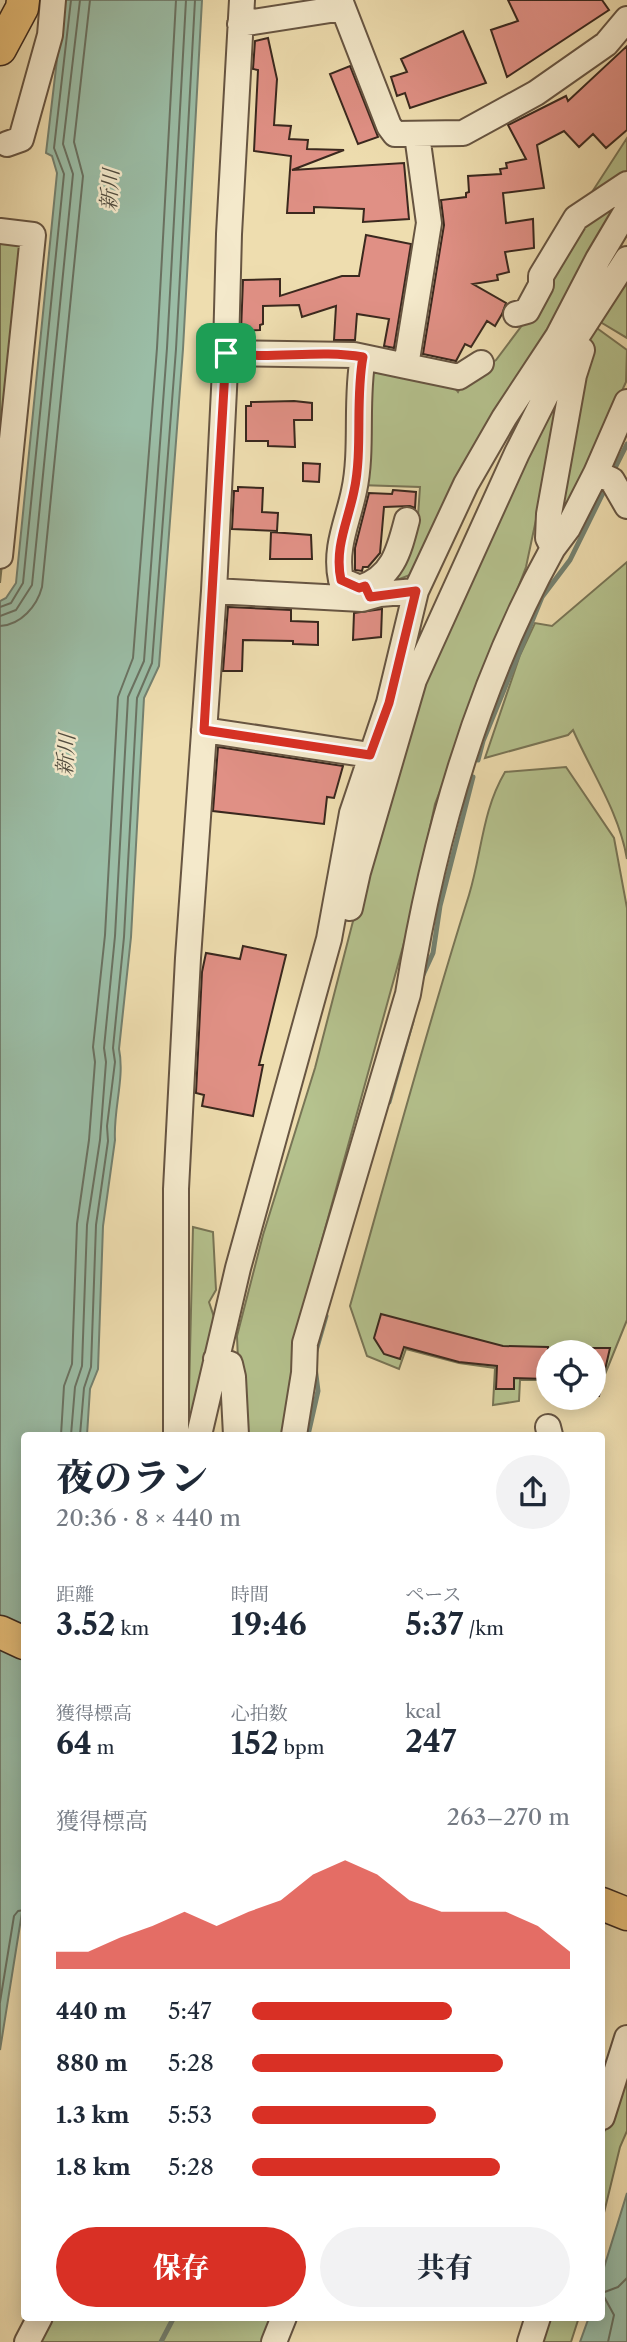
<!DOCTYPE html>
<html lang="ja">
<head>
<meta charset="utf-8">
<style>
	body { margin:0; font-family:"Libre Caslon Text","Noto Serif JP",serif; background:#f2f2f3; color:#1f2937; height:100vh; display:flex; flex-direction:column; font-size:26px; white-space:nowrap }
	* { box-sizing:border-box; margin:0 }
	p { font-size:23px; color:#747a83 }
	.icon { flex:none; width:38px; height:38px; fill:none; stroke:currentColor; stroke-width:2; stroke-linecap:round; stroke-linejoin:round }
	.map { position:relative; flex:1; overflow:hidden }
	.sheet { position:absolute; left:21px; top:1432px; width:584px; height:889px; display:flex; flex-direction:column; background:#fff; border-radius:7px; box-shadow:0 4px 18px #0003 }
	.sheet>* { flex:none }
	.fabs { position:absolute; left:536px; top:1340px; display:grid; gap:14px }
	.fabs a { display:grid; place-items:center; width:70px; height:70px; border-radius:50%; background:#fff; box-shadow:0 4px 18px #0003; font-size:35px }
	.pin { position:absolute; display:grid; place-items:center; width:60px; height:60px; color:#fff; margin:-30px; border-radius:14px; box-shadow:0 4px 10px #0006 }
	.round { display:grid; place-items:center; flex:none; width:74px; height:74px; border-radius:37px; background:#f2f2f3 }
	.overview { display:flex; align-items:center; justify-content:space-between; height:119px; padding:0 35px }
	h1 { font-size:38px; font-weight:800; line-height:52px }
	.stats { display:grid; grid-template-columns:repeat(3,1fr); gap:10px; height:119px; padding:7px 35px }
	.stats div { display:grid; align-content:center }
	.stats b { font-size:30px; font-weight:800 }
	.stats small { font-size:19px; font-weight:400 }
	.stats p { font-size:19px }
	.chart { height:196px; padding:14px 35px }
	.chart p { display:flex; justify-content:space-between }
	.chart svg { width:100%; height:126px; margin-top:7px; fill:#d93025; opacity:.7 }
	.button { display:flex; gap:14px; margin-top:auto; padding:14px 35px }
	.button a { flex:1; height:80px; border-radius:42px; background:#d93025; color:#fff; font-size:28px; font-weight:800; line-height:80px; text-align:center }
	.button a+a { background:#f2f2f3; color:#1f2937 }
	ul { padding:0 35px; list-style:none; font-size:23px }
	li { display:grid; grid-template-columns:112px 84px 1fr; align-items:center; height:52px }
	li i { height:18px; border-radius:9px; background:#d93025 }
	.map>svg:first-child { display:block }
</style>
</head>
<body>
<div class="map">
<svg width="627" height="2342" viewBox="0 0 627 2342">
	<rect width="100%" height="100%" fill="#eeddaf"/>
	<filter id="stains"><feTurbulence type="fractalNoise" baseFrequency=".00286" numOctaves="4"/><feColorMatrix values="0 0 0 0 .2 0 0 0 0 .09 0 0 0 0 .02 0 0 0 .5 -.17"/></filter>
	<radialGradient id="worn" r=".72"><stop offset=".6" stop-color="#630" stop-opacity="0"/><stop offset="1" stop-color="#630" stop-opacity=".3"/></radialGradient>
	<!-- green -->
	<path fill="#b5c28e" stroke="#787556" stroke-width="2" d="M627 138V179L581 209Z
		M627 190 415 573 379 587 418 516 420 487 359 485 372 364 448 379 458 392 464 381 496 360 529 316 574 225Z
		M0 227 37 232 0 583Z
		M627 275V338L597 320Z
		M594 326 627 350 626 382 563 519 557 520 590 355V332Z
		M566 378 526 567 435 804 410 921 293 1345 292 1396 284 1435H241L237 1336 263 1235 315 1068 374 840 439 642Z
		M627 562V859C619 812 592 773 573 730L568 735 485 758 520 655 535 623 552 626Z
		M566 767 614 838 627 908V1320L599 1389 593 1353H548V1380H520L519 1401 493 1405 495 1368 459 1363 406 1349 399 1369 367 1356 350 1306C389 1168 426 1031 469 895 482 852 482 811 505 772Z
		M193 1227 213 1232 216 1290 209 1302 217 1326 188 1435Z
		M627 2059V2131L620 2147 602 2221V2139Z
		M52 2317H272L265 2342H38Z
		M545 2317H579L571 2342H536Z"/>
	<!-- water -->
	<path fill="#9bbda6" stroke="#748170" stroke-width="2" d="M64 0H202L183 349 159 666 144 698 131 937 119 1049C125 1078 113 1110 115 1140L103 1226 98 1369 90 1389 87 1435H24V1900L0 2050V601L6 598 16 583 57 173 52 156 46 153Z
		M627 2193V2342H580L589 2317H602V2274Z"/>
	<g fill="none" stroke-linecap="round" stroke-linejoin="round">
		<!-- shore -->
		<path stroke="#6a7262" stroke-width="2" d="M0 607 11 603 23 583 64 174 54 148 71 0
			M0 616 16 610 32 585 73 174 63 144 80 0
			M0 626C21 625 37 606 42 587L83 176 74 142 90 0
			M61 1435 64 1386 72 1364 77 1224 89 1140 95 1062 93 1047 105 935 118 697 133 658 157 348 176 0
			M71 1435 75 1387 82 1366 87 1225 100 1140 106 1062 104 1048 115 936 128 697 144 661 167 348 186 0
			M80 1435 84 1388 91 1367 96 1225 108 1141 107 1126 115 1062 113 1048 124 937 137 698 152 663 176 349 195 0
			M0 2002 14 1916 18 1911 24 1910
			M608 2342 614 2315 602 2293 618 2287 627 2278"/>
		<!-- stream -->
		<path stroke="#748170" stroke-width="5" d="M614 470 627 444
			M478 760 483 741 542 597 570 560 605 489
			M422 977 433 953 440 906 473 777
			M389 1102 412 1021
			M315 1354 326 1316
			M308 1435 318 1391 315 1367
			M161 2342 174 2317"/>
	</g>
	<!-- building -->
	<path fill="#e09085" stroke="#3a281e" stroke-width="2" d="M508 0H602L609 10 507 77 491 30 518 21Z
		M463 31 486 83 410 108 405 93 397 96 391 77 407 72 401 59Z
		M268 38 277 79 274 125 291 126 289 139 308 140 307 149 344 150 292 170 404 163 409 219 363 222 364 209 314 207V213H287L291 156 254 151 258 70 253 69 255 41Z
		M627 46V130L606 148 593 134 579 147 564 131 537 145 544 188 503 193 506 223 533 219 534 248 505 252 509 272 497 275 498 280 473 284 506 303 502 314 495 326 487 321 471 347 465 344 456 361 423 354 444 225 441 200 466 197V193L469 192 468 176 501 174 500 169 507 168 506 163 526 159 508 125 566 96 568 101Z
		M350 66 378 137 358 144 330 74Z
		M366 235 411 244 394 348 384 346 389 319 357 314 355 340H334L336 306 302 317 299 305 263 306V324L260 325V330L241 331 243 280 280 279V296L342 276H359Z
		M294 401 312 403V420H294L295 447 268 446V441H246V406H251V402Z
		M303 463 320 464 319 482 303 481Z
		M238 487 263 488 262 512 278 513 277 531 232 529 234 491H238Z
		M393 490 416 492 415 508 410 506 384 507 380 553 368 567H363L362 571 355 570V548L369 493 392 494Z
		M271 532 311 535 312 559H270Z
		M228 607 291 610V621L318 622V645L293 644V641L243 640 242 671H223Z
		M382 609 381 637 353 640 354 613Z
		M218 747 343 766 334 798 327 797 324 824 213 811Z
		M243 946 286 955 259 1065H263L253 1116 202 1106 204 1095 196 1093 202 972 206 953 240 959Z
		M381 1314 503 1346 548 1347 547 1379 514 1378V1389H496L497 1366 459 1362 404 1347 400 1359 384 1354 374 1338Z
		M593 1348H610L599 1396H593Z"/>
	<g fill="none" stroke-linecap="round" stroke-linejoin="round">
		<!-- minor casing -->
		<g stroke="#675542" stroke-width="28">
			<path id="minor" d="M340 0 389 126 395 134 463 133 536 93 606 44 627 19
				M240 24 343 8
				M7 144 21 139 50 35 53 0
				M0 231 33 235 0 556
				M516 314 527 311 541 285V276L576 218 627 184
				M579 349 582 350 574 375 549 514 548 538 553 548 568 528 596 473 612 480 627 506
				M226 353 354 355 406 366 429 223 417 135
				M363 357C355 399 363 450 354 491 348 521 334 548 341 580L360 588C393 577 399 551 407 520
				M406 366 459 377 481 363
				M596 473 627 402
				M214 591 362 599 380 594 416 591
				M204 730 370 755
				M350 908 358 872 414 680 517 453 572 344 627 259
				M216 1359 230 1364 233 1377 236 1435
				M548 1427 550 1435
				M176 1435V1189L188 958 214 591 226 349 229 234 242 0
				M199 1435 238 1268 329 939 352 813 389 703 416 591 466 484 504 418 558 336 598 259 627 210
				M294 1435 304 1373 305 1343 408 994C433 840 477 685 553 548
				M602 2117 627 2038
				M27 2342 40 2317
				M274 2342 284 2317
				M530 2342 538 2317"/>
		</g>
		<!-- major casing -->
		<g stroke="#3a281e" stroke-width="35">
			<path id="major" d="M0 49 22 8 23 0
				M0 1632 24 1643
				M602 1904 627 1914"/>
		</g>
		<!-- minor -->
		<use href="#minor" stroke="#f4e9cb" stroke-width="24"/>
		<!-- major -->
		<use href="#major" stroke="#e7be78" stroke-width="32"/>
	</g>
	<g fill="none" stroke-linecap="round" stroke-linejoin="round">
		<!-- route casing -->
		<g stroke="#fff" stroke-width="14">
			<path id="route" d="M226 353C271 360 318 349 363 357 355 399 363 450 354 491 348 521 334 548 341 580L359 588 365 586 370 597 416 591 389 703 370 755 204 730Z"/>
		</g>
		<!-- route -->
		<use href="#route" stroke="#d93025" stroke-width="9"/>
	</g>
	<g text-anchor="middle" stroke-width="5" stroke-linejoin="round" paint-order="stroke">
		<!-- water labels -->
		<g font-size="21" font-style="italic" fill="#524d40" stroke="#f4e9cb">
			<text transform="translate(110 190) rotate(-86)" y="7">新川</text>
			<text transform="translate(66 755) rotate(-86)" y="7">新川</text>
		</g>
	</g>
	<rect width="100%" height="100%" filter="url(#stains)"/>
	<rect width="100%" height="100%" fill="url(#worn)"/>
</svg>
<div class="fabs">
<a><svg class="icon" aria-label="locate" viewBox="0 0 24 24"><circle cx="12" cy="12" r="6"/><path d="M12 2v4M12 18v4M2 12h4M18 12h4"/></svg></a>
</div>
<div class="pin" style="left:226px;top:353px;background:#1e9e55"><svg class="icon" aria-label="arrive" viewBox="0 0 24 24"><path d="M6 21V4h12l-3 4 3 4H6"/></svg></div>
<section class="sheet">
<div class="overview"><div><h1>夜のラン</h1><p>20:36 · 8 × 440 m</p></div><a class="round"><svg class="icon" aria-label="share" viewBox="0 0 24 24"><path d="M12 15V3M7 8l5-5 5 5M5 13v7h14v-7"/></svg></a></div>
<div class="stats">
<div><p>距離</p><b>3.52<small> km</small></b></div>
<div><p>時間</p><b>19:46</b></div>
<div><p>ペース</p><b>5:37<small> /km</small></b></div>
</div>
<div class="stats">
<div><p>獲得標高</p><b>64<small> m</small></b></div>
<div><p>心拍数</p><b>152<small> bpm</small></b></div>
<div><p>kcal</p><b>247</b></div>
</div>
<div class="chart"><p><span>獲得標高</span>263–270 m</p>
<svg viewBox="0 0 160 44" preserveAspectRatio="none"><path d="M0 44V38L10 38L20 33L30 29L40 24L50 29L60 24L70 20L80 11L90 6L100 11L110 20L120 24L130 24L140 24L150 29L160 38V44z"/></svg>
</div>
<ul>
<li><b>440 m</b>5:47<i style="width:63%"></i></li>
<li><b>880 m</b>5:28<i style="width:79%"></i></li>
<li><b>1.3 km</b>5:53<i style="width:58%"></i></li>
<li><b>1.8 km</b>5:28<i style="width:78%"></i></li>
</ul>
<div class="button"><a>保存</a><a>共有</a></div>
</section>
</div>
</body>
</html>
